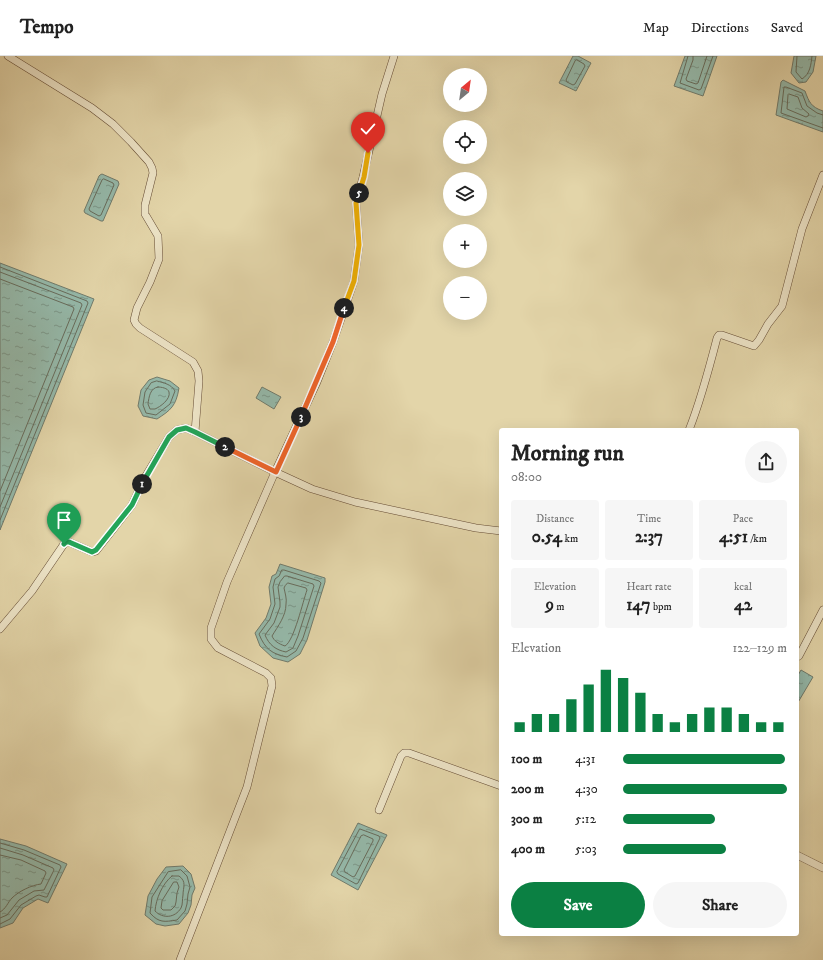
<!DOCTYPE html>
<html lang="en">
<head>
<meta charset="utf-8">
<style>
	body { margin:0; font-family:"IM FELL DW Pica",serif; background:#f6f6f6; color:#222; height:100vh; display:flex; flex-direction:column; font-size:15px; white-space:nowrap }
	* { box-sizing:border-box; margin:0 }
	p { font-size:13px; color:#767676 }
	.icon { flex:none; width:22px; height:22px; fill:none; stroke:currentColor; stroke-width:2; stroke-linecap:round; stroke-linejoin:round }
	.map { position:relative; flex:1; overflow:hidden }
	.details { position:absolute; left:499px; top:372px; width:300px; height:508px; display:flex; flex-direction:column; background:#fff; border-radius:4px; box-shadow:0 4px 16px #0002 }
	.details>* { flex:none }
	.needle { width:26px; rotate:29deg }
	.fabs { position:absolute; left:443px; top:12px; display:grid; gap:8px }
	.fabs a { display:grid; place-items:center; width:44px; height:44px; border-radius:50%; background:#fff; box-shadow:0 4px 16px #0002; font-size:20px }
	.pin { position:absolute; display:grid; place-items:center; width:34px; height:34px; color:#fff; margin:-41px -17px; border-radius:50% 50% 50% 0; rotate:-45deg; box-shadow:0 0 4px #0007 }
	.pin .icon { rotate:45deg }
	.km { position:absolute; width:20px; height:20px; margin:-10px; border-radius:50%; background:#222; color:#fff; font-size:11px; line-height:20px; text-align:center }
	.round { display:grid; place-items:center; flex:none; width:42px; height:42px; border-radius:21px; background:#f6f6f6 }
	.summary { display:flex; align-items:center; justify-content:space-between; height:68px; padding:0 12px }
	h1 { font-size:22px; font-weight:700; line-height:30px }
	.figures { display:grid; grid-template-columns:repeat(3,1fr); gap:6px; height:68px; padding:4px 12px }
	.figures div { display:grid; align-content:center; border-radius:4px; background:#f6f6f6; text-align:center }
	.figures b { font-size:17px; font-weight:700 }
	.figures small { font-size:11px; font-weight:400 }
	.figures p { font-size:11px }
	.chart { height:112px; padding:8px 12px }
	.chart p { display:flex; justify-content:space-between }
	.chart svg { width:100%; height:72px; margin-top:4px; stroke:#0b8043; stroke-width:6 }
	.button { display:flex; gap:8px; margin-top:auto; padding:8px 12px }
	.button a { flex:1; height:46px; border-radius:24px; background:#0b8043; color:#fff; font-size:16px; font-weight:700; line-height:46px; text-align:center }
	.button a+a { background:#f6f6f6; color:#222 }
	ul { padding:0 12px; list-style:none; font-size:13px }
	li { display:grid; grid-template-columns:64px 48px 1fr; align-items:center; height:30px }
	li i { height:10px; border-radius:5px; background:#0b8043 }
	header { display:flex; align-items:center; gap:24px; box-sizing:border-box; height:56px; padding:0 20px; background:#fff; border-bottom:1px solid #e0e0e0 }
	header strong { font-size:19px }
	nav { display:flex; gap:22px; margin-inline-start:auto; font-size:14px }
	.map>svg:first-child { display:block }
</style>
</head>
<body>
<header>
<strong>Tempo</strong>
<nav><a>Map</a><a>Directions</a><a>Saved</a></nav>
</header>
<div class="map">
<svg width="823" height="904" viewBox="0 0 823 904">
	<defs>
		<pattern id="water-ripples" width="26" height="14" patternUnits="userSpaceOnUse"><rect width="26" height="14" fill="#95b9aa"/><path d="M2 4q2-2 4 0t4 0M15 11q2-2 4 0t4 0" fill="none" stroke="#7b9689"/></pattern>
	</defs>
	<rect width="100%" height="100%" fill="#e3d5a9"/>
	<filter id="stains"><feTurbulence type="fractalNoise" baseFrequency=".005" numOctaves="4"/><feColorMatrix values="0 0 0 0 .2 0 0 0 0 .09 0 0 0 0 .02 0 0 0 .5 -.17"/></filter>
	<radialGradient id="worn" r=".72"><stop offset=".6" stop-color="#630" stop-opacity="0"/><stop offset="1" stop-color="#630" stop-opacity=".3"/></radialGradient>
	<!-- water -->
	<path fill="url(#water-ripples)" stroke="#717b6c" d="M573 0H578L591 7 576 35 559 27Z
		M685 0H717L703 40 674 30Z
		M794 0H816L813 16 806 26 799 27 791 17Z
		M783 24 805 35C809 46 811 51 823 55V76L776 59 781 26Z
		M102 118 118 125 119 128 103 165H101L85 157 84 155 99 120 100 119Z
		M0 207 94 243 0 474Z
		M157 321 170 325 179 332C176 350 171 354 157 363L143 360 138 350 141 334 149 324Z
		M262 331 281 341 274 353 256 342Z
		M280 508 325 522V526L307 584 300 598 288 606 273 602 260 590 255 577 266 562 271 548 269 531 272 520 276 518Z
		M801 614 813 621 797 648V621Z
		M358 767 387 779 358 834 331 819Z
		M0 783 26 790 67 808 48 847 38 843 23 852 13 867 0 872Z
		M183 810 191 818 195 832 192 839 191 849 188 857 179 868 165 870 156 868 145 859 148 840 157 823 166 811Z"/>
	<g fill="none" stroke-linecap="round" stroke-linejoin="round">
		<!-- shore -->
		<path stroke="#686c5c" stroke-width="1" d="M688 0 680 27 699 34 701 33 713 0
			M693 0V4L686 23 687 25 696 28 698 27 707 0
			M797 0 796 16 802 23C810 18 811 9 812 0
			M577 4 584 8 585 10 575 28 573 29 567 26 566 24 575 5Z
			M789 38 798 41 802 52 809 58 808 60 806 61 787 53 788 39Z
			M823 59 817 57 807 50 802 37 786 31H784L781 57 823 72
			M104 123 113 127 114 129 101 159 99 160 90 155 89 153 102 124Z
			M0 211 87 245 88 247 0 464
			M0 216 81 247 82 249 0 451
			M0 223 73 251 74 253 0 435
			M157 325C164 327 171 328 175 335L170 348 156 359 146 357 143 349 145 336 151 327Z
			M158 331C161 331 168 332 169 336 171 343 160 351 155 353H150L148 348C149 341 150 332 158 331Z
			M282 514H284L319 525 321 527 303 582 296 595 287 601C272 598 265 593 259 578L270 563 275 548 273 531 275 523 279 520Z
			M285 520H287L313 528 314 530 298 580 293 592 286 596C276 594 269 589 265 579L274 567 280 551V546L278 531 280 526Z
			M288 527 306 532 307 534C303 545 294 585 285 590 279 588 274 585 272 580 278 570 286 560 286 548 287 543 285 537 284 532L285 530Z
			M360 773 379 780 380 782 358 827 356 828 338 818 337 816Z
			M364 779 373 783V785L355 820 353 821 345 816 344 814 361 780Z
			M0 787 24 794 60 809 61 811 47 841H45L39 839 36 840 21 849 10 863 0 868
			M0 792 23 799 53 812 54 814 44 834 34 835 19 844 7 859 0 862
			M0 799 21 804 45 815 46 817 41 828C32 829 19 835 12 842 8 846 6 853 0 856
			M181 814 187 820 190 831 188 838 187 848 185 855 177 864C164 866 159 867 150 857L152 841 168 816Z
			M172 820H179C187 826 183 831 183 839 182 844 183 848 181 852 175 862 163 863 155 855 156 843 162 828 172 820Z
			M174 826H177L179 831 177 837 176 846 175 850 171 854H163L161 852 162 845Z"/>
		<!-- minor casing -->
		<g stroke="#654c35" stroke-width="8">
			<path id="minor" d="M8 0 92 52 113 68 131 86 149 106 152 112 153 117 145 149V158L158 180 159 203 150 226 137 252 134 264 136 268 140 272 193 306 198 315 199 325 195 376
				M394 0 382 38 363 121 356 147 359 189 354 225 333 286 317 326 275 416 312 433 355 446 476 472 501 475
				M689 374C701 344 709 313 717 282L719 279H722L754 290 759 284 768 268 782 250 802 173 823 119
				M0 573 32 535 64 488 66 486H69L92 496 96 495 132 449 144 423 169 381 177 374 186 372 195 376 275 416 227 526 211 572V583L218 592 266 617 271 622 272 630 247 731 180 904
				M797 601 799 600 823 554
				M379 754 401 700 404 697H409L501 730
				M797 799 823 812"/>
		</g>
		<!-- minor -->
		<use href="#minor" stroke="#ede4c7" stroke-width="7"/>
	</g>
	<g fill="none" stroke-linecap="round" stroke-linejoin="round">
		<!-- split-1 casing -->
		<g stroke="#fff" stroke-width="8">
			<path id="split-1" d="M64 488 66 486H69L92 496 96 494 132 449 142 428"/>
		</g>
		<!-- split-2 casing -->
		<g stroke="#fff" stroke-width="8">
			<path id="split-2" d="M142 428 169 381 177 374 186 372 195 376 225 391"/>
		</g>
		<!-- split-3 casing -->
		<g stroke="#fff" stroke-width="8">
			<path id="split-3" d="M225 391 276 416 301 361"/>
		</g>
		<!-- split-4 casing -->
		<g stroke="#fff" stroke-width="8">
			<path id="split-4" d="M301 361 333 286 344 252"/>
		</g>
		<!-- split-5 casing -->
		<g stroke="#fff" stroke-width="8">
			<path id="split-5" d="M344 252 354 225 359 189 356 147 359 137"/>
		</g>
		<!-- split-6 casing -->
		<g stroke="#fff" stroke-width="8">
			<path id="split-6" d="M359 137 364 121 368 97"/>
		</g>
		<!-- split-1 -->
		<use href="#split-1" stroke="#22a559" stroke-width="5"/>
		<!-- split-2 -->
		<use href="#split-2" stroke="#22a559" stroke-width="5"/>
		<!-- split-3 -->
		<use href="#split-3" stroke="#f0652b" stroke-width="5"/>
		<!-- split-4 -->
		<use href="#split-4" stroke="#f0652b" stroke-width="5"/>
		<!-- split-5 -->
		<use href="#split-5" stroke="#f5b400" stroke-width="5"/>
		<!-- split-6 -->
		<use href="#split-6" stroke="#f5b400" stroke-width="5"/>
	</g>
	<rect width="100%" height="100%" filter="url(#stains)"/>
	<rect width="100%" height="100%" fill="url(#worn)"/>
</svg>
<div class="fabs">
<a><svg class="needle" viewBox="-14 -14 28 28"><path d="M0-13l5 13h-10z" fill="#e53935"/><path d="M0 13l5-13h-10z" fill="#767676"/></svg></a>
<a><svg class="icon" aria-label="locate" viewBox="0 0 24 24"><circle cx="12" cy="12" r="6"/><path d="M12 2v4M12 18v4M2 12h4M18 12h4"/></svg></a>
<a><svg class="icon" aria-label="layers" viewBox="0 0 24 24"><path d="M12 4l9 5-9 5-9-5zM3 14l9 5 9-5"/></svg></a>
<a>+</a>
<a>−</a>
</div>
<div class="pin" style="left:64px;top:488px;background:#1e9e55"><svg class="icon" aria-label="arrive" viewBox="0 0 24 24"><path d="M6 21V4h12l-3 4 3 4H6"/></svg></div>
<div class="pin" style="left:368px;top:97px;background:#d93025"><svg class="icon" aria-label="check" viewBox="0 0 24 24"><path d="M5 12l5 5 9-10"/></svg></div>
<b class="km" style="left:142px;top:428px">1</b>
<b class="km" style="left:225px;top:391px">2</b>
<b class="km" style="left:301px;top:361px">3</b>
<b class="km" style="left:344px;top:252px">4</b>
<b class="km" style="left:359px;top:137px">5</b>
<section class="details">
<div class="summary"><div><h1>Morning run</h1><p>08:00</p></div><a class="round"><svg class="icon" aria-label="share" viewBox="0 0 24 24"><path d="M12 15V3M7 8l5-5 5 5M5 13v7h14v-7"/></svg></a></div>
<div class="figures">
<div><p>Distance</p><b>0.54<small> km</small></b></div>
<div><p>Time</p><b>2:37</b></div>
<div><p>Pace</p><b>4:51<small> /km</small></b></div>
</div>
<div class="figures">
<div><p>Elevation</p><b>9<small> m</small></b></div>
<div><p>Heart rate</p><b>147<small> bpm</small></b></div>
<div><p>kcal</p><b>42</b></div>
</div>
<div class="chart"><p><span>Elevation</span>122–129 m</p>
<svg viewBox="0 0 160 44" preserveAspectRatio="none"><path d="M5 44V38M15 44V33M25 44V33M35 44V24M45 44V15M55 44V6M65 44V11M75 44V20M85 44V33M95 44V38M105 44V33M115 44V29M125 44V29M135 44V33M145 44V38M155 44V38"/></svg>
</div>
<ul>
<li><b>100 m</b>4:31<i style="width:99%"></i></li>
<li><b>200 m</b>4:30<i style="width:100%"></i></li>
<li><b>300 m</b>5:12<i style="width:56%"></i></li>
<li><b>400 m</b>5:03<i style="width:63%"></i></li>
</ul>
<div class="button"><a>Save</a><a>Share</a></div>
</section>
</div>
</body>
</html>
